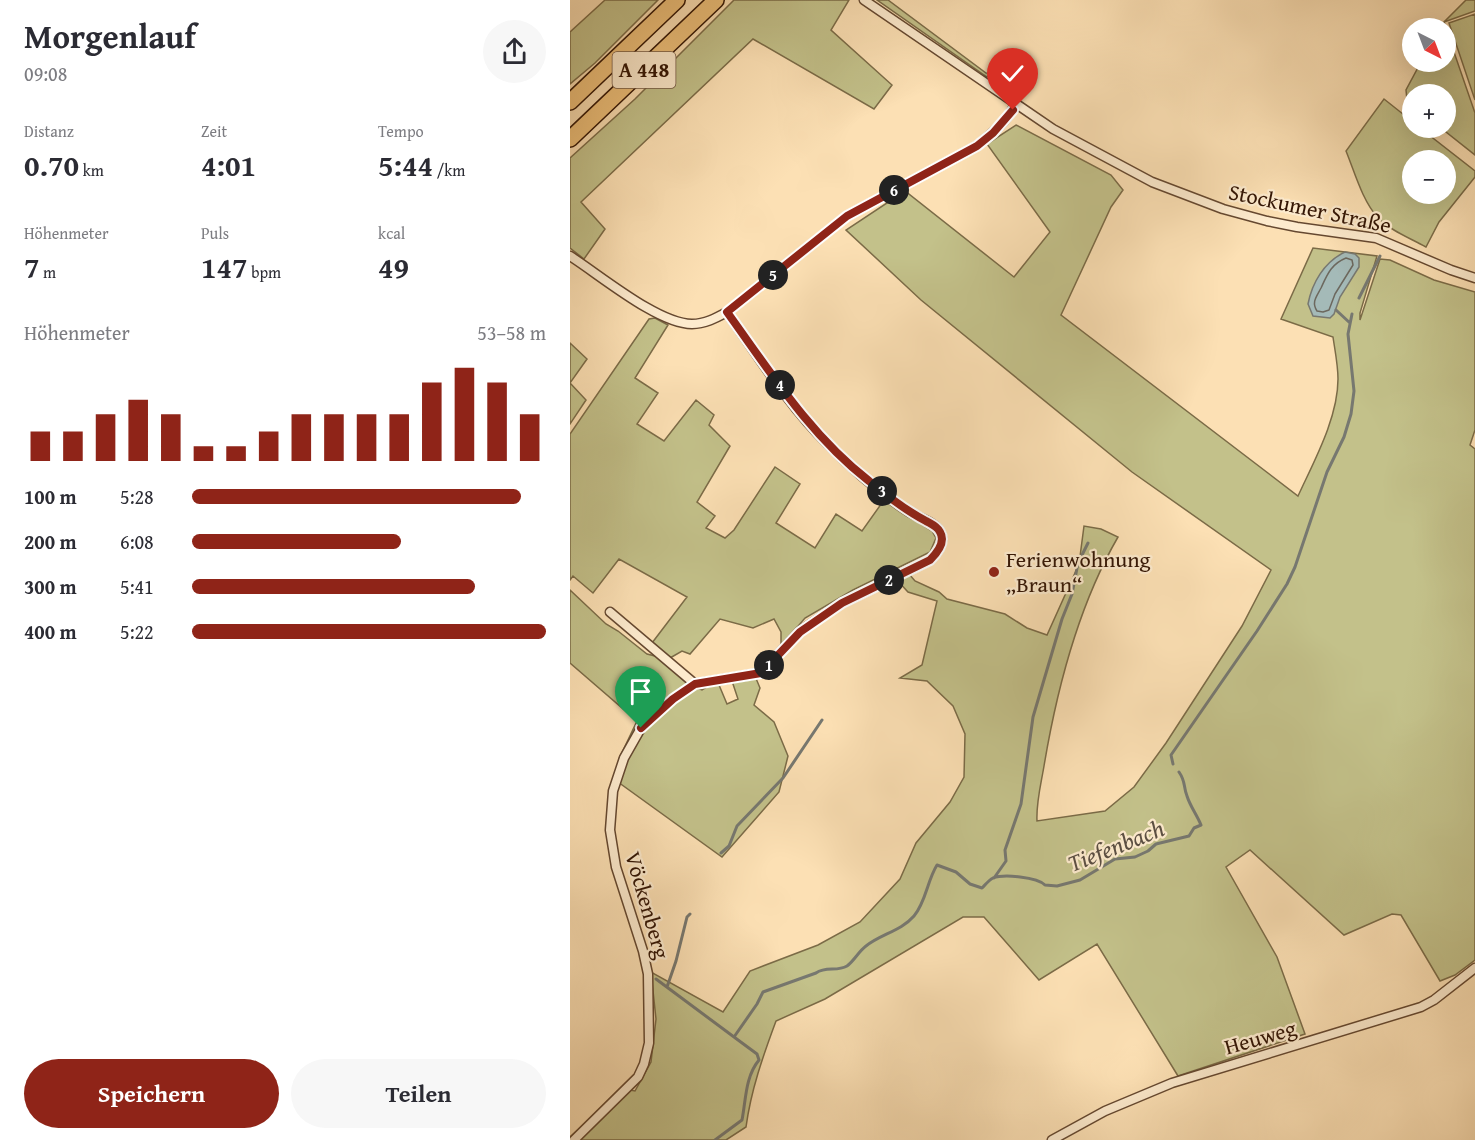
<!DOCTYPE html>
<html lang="de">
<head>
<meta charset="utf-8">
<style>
	body { margin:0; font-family:"Gentium Book Plus",serif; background:#f7f7f7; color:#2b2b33; height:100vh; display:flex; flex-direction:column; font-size:22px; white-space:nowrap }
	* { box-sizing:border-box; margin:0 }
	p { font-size:20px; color:#7c7c81 }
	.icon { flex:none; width:33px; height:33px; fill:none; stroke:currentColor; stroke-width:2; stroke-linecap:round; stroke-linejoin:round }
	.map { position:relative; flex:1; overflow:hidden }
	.side { display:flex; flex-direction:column; background:#fff; width:570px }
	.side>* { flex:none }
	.needle { width:39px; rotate:138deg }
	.buttons { position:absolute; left:832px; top:18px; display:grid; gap:12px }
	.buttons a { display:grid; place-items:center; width:54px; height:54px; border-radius:50%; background:#fff; box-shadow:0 6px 24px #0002; font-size:30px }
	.pin { position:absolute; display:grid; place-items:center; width:51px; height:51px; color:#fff; margin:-62px -26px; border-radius:50% 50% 50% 0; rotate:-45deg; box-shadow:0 0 6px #0007 }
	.pin .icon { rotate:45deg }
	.km { position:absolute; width:30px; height:30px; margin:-15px; border-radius:50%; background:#222; color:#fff; font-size:16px; line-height:30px; text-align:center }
	.round { display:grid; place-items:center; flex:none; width:63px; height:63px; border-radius:32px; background:#f7f7f7 }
	.head { display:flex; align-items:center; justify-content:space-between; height:102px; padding:0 24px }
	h1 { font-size:33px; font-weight:700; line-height:45px }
	.figures { display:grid; grid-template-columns:repeat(3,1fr); gap:9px; height:102px; padding:6px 24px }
	.figures div { display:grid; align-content:center }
	.figures b { font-size:30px; font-weight:700 }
	.figures small { font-size:16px; font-weight:400 }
	.figures p { font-size:16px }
	.chart { height:168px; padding:12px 24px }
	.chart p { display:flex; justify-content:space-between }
	.chart svg { width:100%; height:108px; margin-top:6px; stroke:#8f2418; stroke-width:6 }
	.button { display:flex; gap:12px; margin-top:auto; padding:12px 24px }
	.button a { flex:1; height:69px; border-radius:36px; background:#8f2418; color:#fff; font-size:24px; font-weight:700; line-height:69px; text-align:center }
	.button a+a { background:#f7f7f7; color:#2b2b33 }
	ul { padding:0 24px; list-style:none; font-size:20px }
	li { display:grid; grid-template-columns:96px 72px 1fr; align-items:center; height:45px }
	li i { height:15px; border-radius:8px; background:#8f2418 }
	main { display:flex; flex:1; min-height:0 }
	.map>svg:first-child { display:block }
</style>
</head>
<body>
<main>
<section class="side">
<div class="head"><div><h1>Morgenlauf</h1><p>09:08</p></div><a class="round"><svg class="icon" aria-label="share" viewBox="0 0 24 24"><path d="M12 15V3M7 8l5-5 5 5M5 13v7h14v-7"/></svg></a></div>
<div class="figures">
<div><p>Distanz</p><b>0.70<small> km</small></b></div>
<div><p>Zeit</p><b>4:01</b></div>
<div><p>Tempo</p><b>5:44<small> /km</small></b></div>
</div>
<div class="figures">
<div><p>Höhenmeter</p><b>7<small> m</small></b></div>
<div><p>Puls</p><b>147<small> bpm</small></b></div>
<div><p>kcal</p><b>49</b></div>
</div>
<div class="chart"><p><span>Höhenmeter</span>53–58 m</p>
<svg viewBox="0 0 160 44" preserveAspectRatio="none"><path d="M5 44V32M15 44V32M25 44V25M35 44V19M45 44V25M55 44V38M65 44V38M75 44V32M85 44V25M95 44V25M105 44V25M115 44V25M125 44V12M135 44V6M145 44V12M155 44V25"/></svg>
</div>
<ul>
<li><b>100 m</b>5:28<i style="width:93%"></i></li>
<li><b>200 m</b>6:08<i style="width:59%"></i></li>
<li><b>300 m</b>5:41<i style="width:80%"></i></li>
<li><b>400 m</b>5:22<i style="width:100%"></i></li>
</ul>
<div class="button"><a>Speichern</a><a>Teilen</a></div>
</section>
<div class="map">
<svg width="905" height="1140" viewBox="0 0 905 1140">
	<rect width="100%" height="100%" fill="#fce0b4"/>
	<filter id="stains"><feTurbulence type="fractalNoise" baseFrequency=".00333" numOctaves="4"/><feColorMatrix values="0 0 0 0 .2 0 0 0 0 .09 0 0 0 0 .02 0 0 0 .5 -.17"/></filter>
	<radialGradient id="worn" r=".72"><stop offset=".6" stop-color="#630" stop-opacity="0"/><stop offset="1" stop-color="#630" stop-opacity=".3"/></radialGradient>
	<!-- green -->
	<path fill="#c3c18a" stroke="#7b6b47" stroke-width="1.5" fill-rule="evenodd" d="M35 0H88L25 63 0 84V32Z
		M164 0H279L261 30 322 85 304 109 183 39 11 202 35 229 14 259 0 248V158L65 99Z
		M307 0H318L416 73C425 73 436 82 441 90L419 75 417 77Z
		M896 0H905V11L874 22 876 28H870L874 22Z
		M905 14V100L879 23Z
		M876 29 905 113V155L871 128H876V94H843V105L837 100 836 90 851 62H876Z
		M814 99 843 122V128H850L905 171V177L869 222 856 247C840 238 821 231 808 218 792 200 785 173 776 151ZM843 160H876V194H843Z
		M446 125 541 175 553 190 541 207 491 315 728 496C744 461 768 418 768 379 768 365 765 351 763 337L711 319 743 248 807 256 790 313V320L810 259 820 260 864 280 905 292V430L900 445 905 449V960L885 975 870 981 831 915 822 914 774 935 680 850 656 867 707 957 735 1034 608 1076 527 944 469 980 414 917H393L255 999 206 1021C193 1056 181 1090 176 1127L156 1140H0V1137L54 1089 65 1091 81 1062 86 1019 81 972 153 1012 180 971 248 945 290 922 330 879 346 843 380 802 394 777 395 734 383 706 357 681 330 678 352 665 367 601 338 592 327 580 339 574 345 581 369 592 377 599 435 614 457 628 477 635 509 564 514 526 531 529 548 537C508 606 487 688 474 766 471 784 466 803 467 821L535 811 564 787 596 743 672 626 701 570 562 472 351 300 276 230 335 191 444 277 480 232 417 144Z
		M85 318 98 325 65 378 88 393 67 424 94 441 126 400 144 415 139 425 160 446 127 502 145 516 136 528 155 538 164 530 205 467 230 484 206 523 245 548 266 514 292 531 314 500 362 531 366 538 360 552 283 590 235 618 211 646V632L204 619 183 628 150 619 120 654 112 651 100 658 82 643 117 597 49 559 23 593 3 576 0 580V434L79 319Z
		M0 343 17 359 0 383Z
		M0 383 16 400 0 424Z
		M0 590 36 624 48 631 77 654 89 657 119 685 132 690 140 685H149L157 704 168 699 162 681 185 676 190 688 184 705 204 722 218 756 209 792 152 857 48 782 54 765 49 759 67 721 0 663Z"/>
	<!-- water -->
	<path fill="#a4bab8" stroke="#777870" stroke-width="1.5" d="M775 252 785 254 789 258V267L770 297 764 314 760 318 743 316 738 304C742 283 754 262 775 252Z"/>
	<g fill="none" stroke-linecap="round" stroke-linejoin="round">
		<!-- shore -->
		<path stroke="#6c685e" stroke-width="1.5" d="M776 258 782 260 783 265 765 294 759 310 753 312 747 311C741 302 747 296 751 288 757 275 761 264 776 258Z"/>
		<!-- stream -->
		<path stroke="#777870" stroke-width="3" d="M789 298 810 256
			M766 310 780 323
			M603 764 601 755 687 631 717 584 725 567 757 472 774 437 781 414 784 391 778 334 782 314
			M151 853 159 846 167 826 213 778 252 720
			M424 878 436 861 435 850 451 804 463 717 492 619 502 594 508 563 518 543
			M86 979 164 1037
			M97 987 106 961 117 917 120 914
			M145 1140 172 1120C176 1100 175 1077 189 1060L187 1054 164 1037 187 1004 193 992 246 973C256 966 267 972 277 966 284 961 289 951 296 946 311 934 331 931 344 916 356 902 357 881 367 865L386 872 400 884 412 888C415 885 419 880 423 878 434 874 467 877 475 885L487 886 510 880 545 859 565 857 578 851 586 844 619 836 624 828 631 825C627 815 620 806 617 796 613 786 616 782 609 772"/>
		<!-- minor casing -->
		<g stroke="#654830" stroke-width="11">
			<path id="minor" d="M294 0 483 129 582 182 653 209 697 221 727 227 806 238 881 270 905 278
				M0 256C30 275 88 324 122 324 135 324 146 318 157 312L277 216 407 146C420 135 438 121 445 104
				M40 612 125 684 191 673 230 631 272 603 360 560C367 553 376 542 370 532 365 522 349 518 339 512 310 493 282 469 258 444 219 406 189 357 157 312
				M4 1140 68 1077 74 1064 79 1043 78 974 73 951 46 867 40 830 43 791 54 758 71 728 103 699 125 684
				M482 1140 535 1111 602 1083 851 1007 864 1000 905 968"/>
		</g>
		<!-- motorway casing -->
		<g stroke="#331504" stroke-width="18">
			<path id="motorway" d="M0 102 107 0
				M0 139 146 0"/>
		</g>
		<!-- minor -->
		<use href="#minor" stroke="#fdebce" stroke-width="8"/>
		<!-- motorway -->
		<use href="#motorway" stroke="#eec07a" stroke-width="15"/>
	</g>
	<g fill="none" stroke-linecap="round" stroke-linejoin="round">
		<!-- route casing -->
		<g stroke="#fff" stroke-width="12">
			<path id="route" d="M71 728 103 699 125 684 191 673 230 632 272 603 360 560C367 553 376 542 370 532 367 526 361 524 356 521 335 510 317 496 299 481 240 435 201 373 157 312L277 216 407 146 423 133 443 110"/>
		</g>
		<!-- route -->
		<use href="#route" stroke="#8f2418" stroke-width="8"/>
	</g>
	<!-- markers -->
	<circle fill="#8f2418" stroke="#fdebce" stroke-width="2" cx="424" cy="572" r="6"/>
	<g text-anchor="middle" stroke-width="4.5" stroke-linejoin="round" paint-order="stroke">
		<!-- shield labels -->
		<rect fill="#fdebce" stroke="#705541" stroke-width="1.5" x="42.5" y="52" width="63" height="36" rx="4.5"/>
		<g font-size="21" font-weight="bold" fill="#331504">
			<text x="74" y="77">A 448</text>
		</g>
		<!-- street labels -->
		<g font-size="22" fill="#331504" stroke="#fdebce">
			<text transform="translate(740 208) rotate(12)" y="8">Stockumer Straße</text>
			<text transform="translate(78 905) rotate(74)" y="8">Vöckenberg</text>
			<text transform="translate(690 1037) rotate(-16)" y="8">Heuweg</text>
		</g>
		<!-- poi labels -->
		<g font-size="22" fill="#331504" stroke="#fdebce" text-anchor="start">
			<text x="436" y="567">Ferienwohnung<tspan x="436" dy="25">„Braun“</tspan></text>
		</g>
		<!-- water labels -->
		<g font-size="24" font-style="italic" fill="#5b4f43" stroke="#fdebce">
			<text transform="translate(546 846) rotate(-22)" y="8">Tiefenbach</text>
		</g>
	</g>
	<rect width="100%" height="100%" filter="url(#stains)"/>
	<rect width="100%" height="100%" fill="url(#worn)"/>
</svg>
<div class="buttons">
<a><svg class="needle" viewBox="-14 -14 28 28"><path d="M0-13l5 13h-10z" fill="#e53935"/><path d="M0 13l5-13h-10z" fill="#7c7c81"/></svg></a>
<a>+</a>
<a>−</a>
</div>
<div class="pin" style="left:71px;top:728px;background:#1e9e55"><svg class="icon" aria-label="arrive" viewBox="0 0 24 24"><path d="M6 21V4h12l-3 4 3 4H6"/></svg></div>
<div class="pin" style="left:443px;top:110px;background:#d93025"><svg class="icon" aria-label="check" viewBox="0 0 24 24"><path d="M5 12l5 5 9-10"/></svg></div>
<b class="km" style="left:199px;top:665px">1</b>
<b class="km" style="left:319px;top:580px">2</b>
<b class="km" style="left:312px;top:491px">3</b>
<b class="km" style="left:210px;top:385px">4</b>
<b class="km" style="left:203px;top:275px">5</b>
<b class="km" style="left:324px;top:190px">6</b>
</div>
</main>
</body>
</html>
